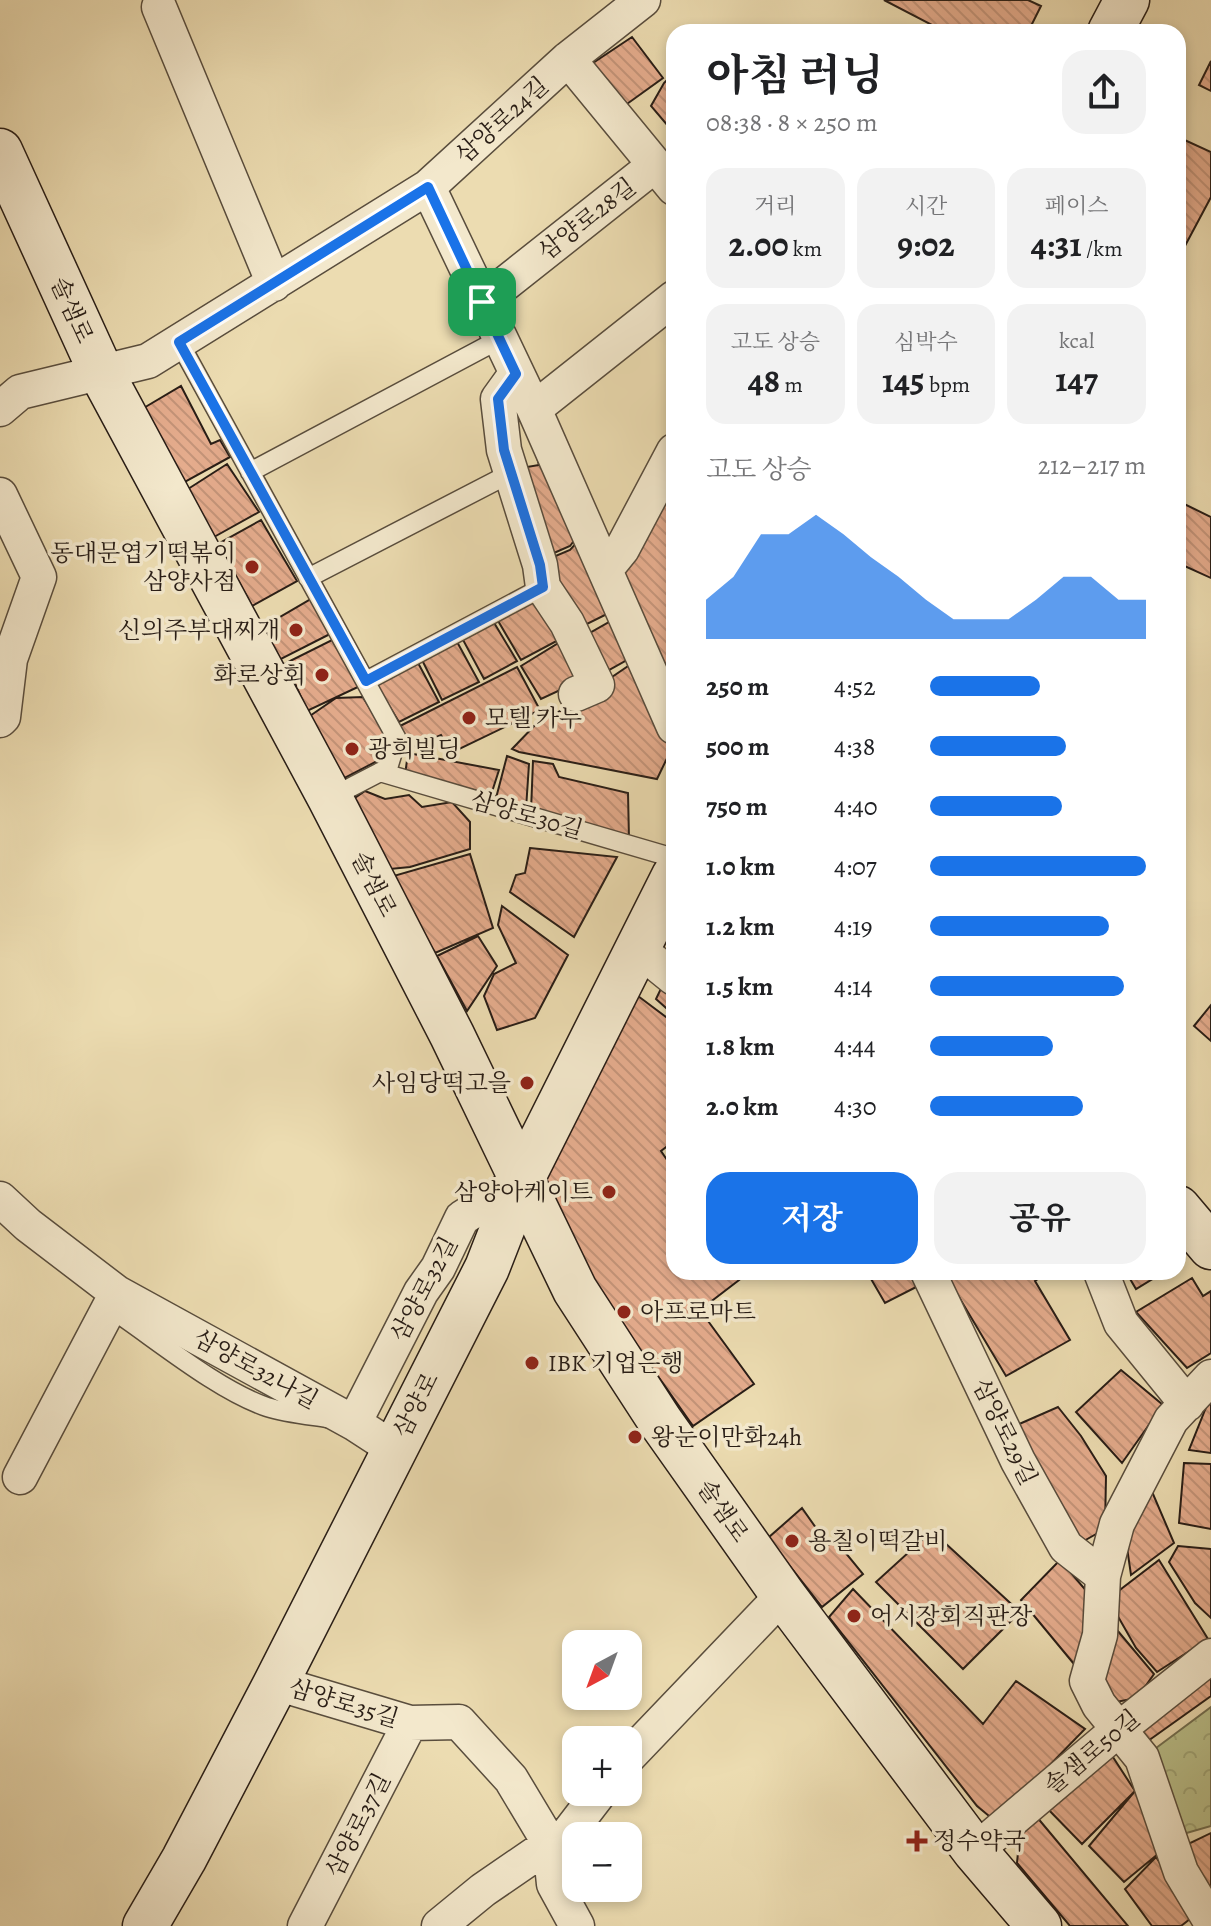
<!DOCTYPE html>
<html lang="ko">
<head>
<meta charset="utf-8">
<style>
	body { margin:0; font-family:Alegreya,"Noto Serif KR",serif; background:#f2f2f2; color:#202124; height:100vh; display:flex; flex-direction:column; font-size:30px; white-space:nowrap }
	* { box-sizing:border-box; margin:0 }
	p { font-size:26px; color:#757577 }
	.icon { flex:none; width:44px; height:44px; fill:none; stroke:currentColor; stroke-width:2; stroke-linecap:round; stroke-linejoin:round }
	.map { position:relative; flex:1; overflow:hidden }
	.details { position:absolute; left:666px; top:24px; width:520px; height:1256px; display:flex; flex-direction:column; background:#fff; border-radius:24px; box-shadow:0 4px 12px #0003 }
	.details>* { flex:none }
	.needle { width:52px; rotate:221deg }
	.controls { position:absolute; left:562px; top:1630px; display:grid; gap:16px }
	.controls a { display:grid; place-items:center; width:80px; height:80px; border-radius:16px; background:#fff; box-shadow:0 4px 12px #0003; font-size:40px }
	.pin { position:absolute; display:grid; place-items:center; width:68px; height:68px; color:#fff; margin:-34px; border-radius:16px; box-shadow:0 4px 12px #0006 }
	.round { display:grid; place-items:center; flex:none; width:84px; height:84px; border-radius:24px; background:#f2f2f2 }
	.summary { display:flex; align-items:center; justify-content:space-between; height:136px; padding:0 40px }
	h1 { font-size:44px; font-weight:700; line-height:60px }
	.figures { display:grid; grid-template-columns:repeat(3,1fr); gap:12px; height:136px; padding:8px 40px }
	.figures div { display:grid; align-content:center; border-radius:20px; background:#f2f2f2; text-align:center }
	.figures b { font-size:34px; font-weight:700 }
	.figures small { font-size:22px; font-weight:400 }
	.figures p { font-size:22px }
	.chart { height:224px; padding:16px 40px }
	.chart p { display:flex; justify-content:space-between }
	.chart svg { width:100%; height:144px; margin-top:8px; fill:#1a73e8; opacity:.7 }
	.cta { display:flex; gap:16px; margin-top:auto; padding:16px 40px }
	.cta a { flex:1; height:92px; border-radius:24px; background:#1a73e8; color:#fff; font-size:32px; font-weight:700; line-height:92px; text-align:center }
	.cta a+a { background:#f2f2f2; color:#202124 }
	ul { padding:0 40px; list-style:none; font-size:26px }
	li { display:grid; grid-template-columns:128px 96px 1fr; align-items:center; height:60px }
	li i { height:20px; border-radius:10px; background:#1a73e8 }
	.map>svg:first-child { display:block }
</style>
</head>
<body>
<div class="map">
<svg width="1211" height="1926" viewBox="0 0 1211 1926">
	<defs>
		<pattern id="park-crowns" width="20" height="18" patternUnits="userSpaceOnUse" patternTransform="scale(2)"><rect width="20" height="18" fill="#bac08a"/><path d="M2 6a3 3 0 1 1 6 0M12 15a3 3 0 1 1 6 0" fill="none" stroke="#a0a576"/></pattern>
		<pattern id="building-back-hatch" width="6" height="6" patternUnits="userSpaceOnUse" patternTransform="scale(2)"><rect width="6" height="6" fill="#e5ac8d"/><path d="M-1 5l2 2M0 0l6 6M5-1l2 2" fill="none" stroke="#c49479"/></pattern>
	</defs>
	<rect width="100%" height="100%" fill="#ecdcb1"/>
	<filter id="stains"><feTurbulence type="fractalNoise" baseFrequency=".0025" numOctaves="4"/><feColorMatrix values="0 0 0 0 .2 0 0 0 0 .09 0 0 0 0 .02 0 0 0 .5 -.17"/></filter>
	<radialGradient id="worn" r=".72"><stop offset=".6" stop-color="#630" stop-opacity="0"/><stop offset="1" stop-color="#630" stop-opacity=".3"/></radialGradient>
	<!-- park -->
	<path fill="url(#park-crowns)" stroke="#716e50" stroke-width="2" d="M1211 1707V1826L1183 1834 1152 1751Z"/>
	<!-- building -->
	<path fill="url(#building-back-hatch)" stroke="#281d16" stroke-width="2" d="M884 0H1028L1041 6 1028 32H935L938 28Z
		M632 37 663 78 620 109 587 67Z
		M1211 61V91L1199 85Z
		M674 73V133L651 106 664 83Z
		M1178 137 1211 152V197L1178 259Z
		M181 386 211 444 220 440 230 457 183 483 142 409Z
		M528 421 579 534 570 546 547 556 527 467 539 465Z
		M227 464 259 512 214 537 188 489Z
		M674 472V693L620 571Z
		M1178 501 1211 517V578L1178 563Z
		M261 520 297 581 252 606 218 544Z
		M580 539 615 610 577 629 546 560 570 550Z
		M542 592 566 636 521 660 497 619Z
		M311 599 330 634 279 660 263 627Z
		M618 617 634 656 600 675 581 638Z
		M493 621 517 661 484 679 462 638Z
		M565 639 586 678 541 699 521 666Z
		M332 640 360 686 307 711 286 663Z
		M456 640 479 682 442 700 421 658Z
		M637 660 669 739 671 750 657 779 519 752 512 749 537 723 562 710H579L612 677Z
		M417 661 439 702 399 722 375 683Z
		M517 667 540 710 451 753 441 735 410 748 398 727Z
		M363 697 389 740 383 758 335 783 304 720 336 698Z
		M408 753 499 770 490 798 405 775Z
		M507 756 529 764 526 809 495 802Z
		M533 761 553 764 559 777 628 793 629 839 531 811Z
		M365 791 385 799 409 795 422 807 452 802 470 822V849L410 867 390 869 349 802Z
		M530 848 617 857 574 937 510 892 516 875 525 873Z
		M470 854 493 928 435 953 390 877Z
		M502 906 568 955 535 1018 497 1030 484 996 494 974 516 963 498 925Z
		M478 936 497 966 467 1011 437 956Z
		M666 978 674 985V1015L656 999Z
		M634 993 674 1023V1077L671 1080 674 1085V1141L661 1151 674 1170V1272L747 1274 700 1310 754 1384 693 1426 544 1214 545 1162Z
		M1211 1005V1041L1194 1026Z
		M867 1272H917L924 1283 885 1303Z
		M944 1272H1048L1035 1281 1070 1340 1006 1376Z
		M1126 1272H1164L1136 1289Z
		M1192 1278 1203 1296 1211 1291V1353L1187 1368 1136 1312Z
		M1121 1370 1163 1405 1122 1463 1076 1412Z
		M1211 1398V1453L1189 1450 1209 1400Z
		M1058 1407 1081 1436 1106 1476 1105 1529 1082 1542 1017 1425Z
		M1184 1463 1211 1464V1529L1179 1523Z
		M1147 1480 1174 1543 1131 1575 1124 1527Z
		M802 1508 828 1545 836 1541 863 1574 822 1607 768 1538Z
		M932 1531 1020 1612 963 1669 876 1582Z
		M1178 1546 1211 1549V1618L1195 1603 1169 1562Z
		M1060 1560 1095 1601 1094 1636 1074 1664 1021 1600Z
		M1159 1560 1208 1639 1157 1672 1136 1648 1108 1599Z
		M853 1589 983 1724 1016 1681 1085 1729 995 1821 977 1806 829 1617Z
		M1117 1630 1154 1674 1137 1698 1116 1702 1098 1681Z
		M1211 1666V1696L1148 1741 1134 1725Z
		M1109 1751 1135 1791 1082 1844 1043 1804Z
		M1135 1791 1164 1849 1124 1882 1089 1846Z
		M1036 1816 1128 1926H1070L1017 1863 1020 1832Z
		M1211 1833V1889L1182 1847Z
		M1156 1857 1195 1915 1181 1926H1152L1125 1889Z"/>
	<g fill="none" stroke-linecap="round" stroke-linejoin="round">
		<!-- lane casing -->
		<g stroke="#594d3d" stroke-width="21">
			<path id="lane" d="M179 342 397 739 388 768 330 798
				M250 472 500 339
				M308 578 511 473
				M366 681 543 587
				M380 772 674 858
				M110 1308C155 1338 217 1390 267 1407 286 1413 307 1415 327 1418"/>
		</g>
		<!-- street casing -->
		<g stroke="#594d3d" stroke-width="37">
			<path id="street" d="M159 7 274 284
				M568 59 674 188
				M428 187 534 409 674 727
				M482 302 655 165
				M516 374 498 399 504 450 540 565 543 587 567 623 597 685 576 694
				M0 409 20 392 148 361 428 187 568 59 643 0
				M534 409 674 298
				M0 495 39 577 10 659 3 717 0 720
				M605 570 622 549 674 451
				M637 948 674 978
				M0 1199 28 1225 117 1293 354 1423 394 1449
				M928 1272 1018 1461 1066 1547 1103 1576 1100 1635 1087 1681 1099 1705 1142 1758 1181 1872 1211 1922
				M1101 1272 1121 1323 1187 1404
				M354 1423 421 1292 438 1268 462 1218 521 1181
				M20 1477 117 1293
				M1103 1576 1117 1524 1171 1420 1211 1377
				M276 1683 410 1723 459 1722 511 1779 550 1844 554 1884 577 1926
				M628 1757 783 1595
				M975 1851 1119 1729 1211 1656
				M305 1926 410 1723
				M439 1926 483 1890 550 1844H560L600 1792"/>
		</g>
		<!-- secondary casing -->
		<g stroke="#281d16" stroke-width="47">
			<path id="secondary" d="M1110 32 1127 0
				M0 151 101 372 330 798 452 1035 575 1290 660 1421 783 1595 975 1851 1039 1926
				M1178 1208 1211 1247
				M145 1926 184 1859 276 1683 487 1268 521 1181 674 876"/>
		</g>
		<!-- lane -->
		<use href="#lane" stroke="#f3e8cc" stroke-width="18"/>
		<!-- street -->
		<use href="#street" stroke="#f3e8cc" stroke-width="34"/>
		<!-- secondary -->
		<use href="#secondary" stroke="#f3e8cc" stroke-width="44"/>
	</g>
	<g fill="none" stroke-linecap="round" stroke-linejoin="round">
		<!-- route casing -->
		<g stroke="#fff" stroke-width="16">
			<path id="route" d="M428 187 516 374 498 399 504 450 540 565 543 587 366 681 179 342Z"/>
		</g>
		<!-- route -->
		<use href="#route" stroke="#1a73e8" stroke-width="10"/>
	</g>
	<!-- markers -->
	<g fill="#8f2418" stroke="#f3e8cc" stroke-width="3">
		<circle cx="252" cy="567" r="8"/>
		<circle cx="296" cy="630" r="8"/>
		<circle cx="322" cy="675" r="8"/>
		<circle cx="469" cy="718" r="8"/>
		<circle cx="352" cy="749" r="8"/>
		<circle cx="527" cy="1083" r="8"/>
		<circle cx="609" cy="1192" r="8"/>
		<circle cx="624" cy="1312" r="8"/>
		<circle cx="532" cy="1363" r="8"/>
		<circle cx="635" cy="1437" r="8"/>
		<circle cx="792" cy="1541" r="8"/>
		<circle cx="854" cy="1616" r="8"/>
		<path d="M913 1829h8v8h8v8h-8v8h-8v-8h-8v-8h8z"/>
	</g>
	<g text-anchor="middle" stroke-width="7" stroke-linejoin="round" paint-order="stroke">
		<!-- street labels -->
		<g font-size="24" fill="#281d16" stroke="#f3e8cc">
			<text transform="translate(502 120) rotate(-42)" y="8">삼양로24길</text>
			<text transform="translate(587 219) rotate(-38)" y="8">삼양로28길</text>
			<text transform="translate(72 310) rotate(66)" y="8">솔샘로</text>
			<text transform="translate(527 815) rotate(16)" y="8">삼양로30길</text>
			<text transform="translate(374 884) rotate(63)" y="8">솔샘로</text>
			<text transform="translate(424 1289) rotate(-62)" y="8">삼양로32길</text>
			<text transform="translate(256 1369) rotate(29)" y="8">삼양로32나길</text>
			<text transform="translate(416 1405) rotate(-63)" y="8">삼양로</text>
			<text transform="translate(1005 1432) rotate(64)" y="8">삼양로29길</text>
			<text transform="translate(723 1511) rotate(55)" y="8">솔샘로</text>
			<text transform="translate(344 1703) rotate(17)" y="8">삼양로35길</text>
			<text transform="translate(1092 1752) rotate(-40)" y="8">솔샘로50길</text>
			<text transform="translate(358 1825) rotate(-63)" y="8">삼양로37길</text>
		</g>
		<!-- poi labels -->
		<g font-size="24" fill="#281d16" stroke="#f3e8cc" text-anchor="start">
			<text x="236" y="561" text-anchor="end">동대문엽기떡볶이<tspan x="236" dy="28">삼양사점</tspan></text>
			<text x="280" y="638" text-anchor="end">신의주부대찌개</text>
			<text x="306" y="683" text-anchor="end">화로상회</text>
			<text x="485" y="726">모텔 카누</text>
			<text x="368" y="757">광희빌딩</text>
			<text x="511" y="1091" text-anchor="end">사임당떡고을</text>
			<text x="593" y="1200" text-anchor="end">삼양아케이트</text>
			<text x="640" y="1320">아프로마트</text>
			<text x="548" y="1371">IBK 기업은행</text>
			<text x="651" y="1445">왕눈이만화24h</text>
			<text x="808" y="1549">용칠이떡갈비</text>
			<text x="870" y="1624">어시장회직판장</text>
			<text x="933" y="1849">정수약국</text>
		</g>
	</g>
	<rect width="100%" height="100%" filter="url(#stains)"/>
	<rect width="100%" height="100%" fill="url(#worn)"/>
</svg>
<div class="controls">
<a><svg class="needle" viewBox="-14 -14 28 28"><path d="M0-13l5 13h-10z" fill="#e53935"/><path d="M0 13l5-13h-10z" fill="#757577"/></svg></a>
<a>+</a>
<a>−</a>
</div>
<div class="pin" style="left:482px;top:302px;background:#1e9e55"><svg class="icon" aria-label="arrive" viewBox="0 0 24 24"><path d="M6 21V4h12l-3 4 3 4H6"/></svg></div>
<section class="details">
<div class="summary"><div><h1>아침 러닝</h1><p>08:38 · 8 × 250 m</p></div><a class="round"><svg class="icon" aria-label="share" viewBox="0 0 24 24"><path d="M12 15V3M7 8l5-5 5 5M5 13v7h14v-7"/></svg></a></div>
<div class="figures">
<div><p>거리</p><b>2.00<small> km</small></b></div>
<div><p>시간</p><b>9:02</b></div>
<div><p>페이스</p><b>4:31<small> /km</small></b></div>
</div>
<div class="figures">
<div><p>고도 상승</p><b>48<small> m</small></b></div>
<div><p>심박수</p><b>145<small> bpm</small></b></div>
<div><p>kcal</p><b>147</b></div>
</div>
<div class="chart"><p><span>고도 상승</span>212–217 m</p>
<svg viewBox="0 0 160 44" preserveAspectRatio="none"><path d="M0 44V32L10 25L20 12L30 12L40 6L50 12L60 19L70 25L80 32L90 38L100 38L110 38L120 32L130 25L140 25L150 32L160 32V44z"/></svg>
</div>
<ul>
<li><b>250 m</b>4:52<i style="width:51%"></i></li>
<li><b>500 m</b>4:38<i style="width:63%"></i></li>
<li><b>750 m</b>4:40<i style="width:61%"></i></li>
<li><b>1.0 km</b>4:07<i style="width:100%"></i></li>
<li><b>1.2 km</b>4:19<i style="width:83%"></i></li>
<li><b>1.5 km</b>4:14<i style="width:90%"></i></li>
<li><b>1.8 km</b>4:44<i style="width:57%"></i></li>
<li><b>2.0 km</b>4:30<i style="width:71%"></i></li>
</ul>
<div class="cta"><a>저장</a><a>공유</a></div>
</section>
</div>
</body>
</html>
